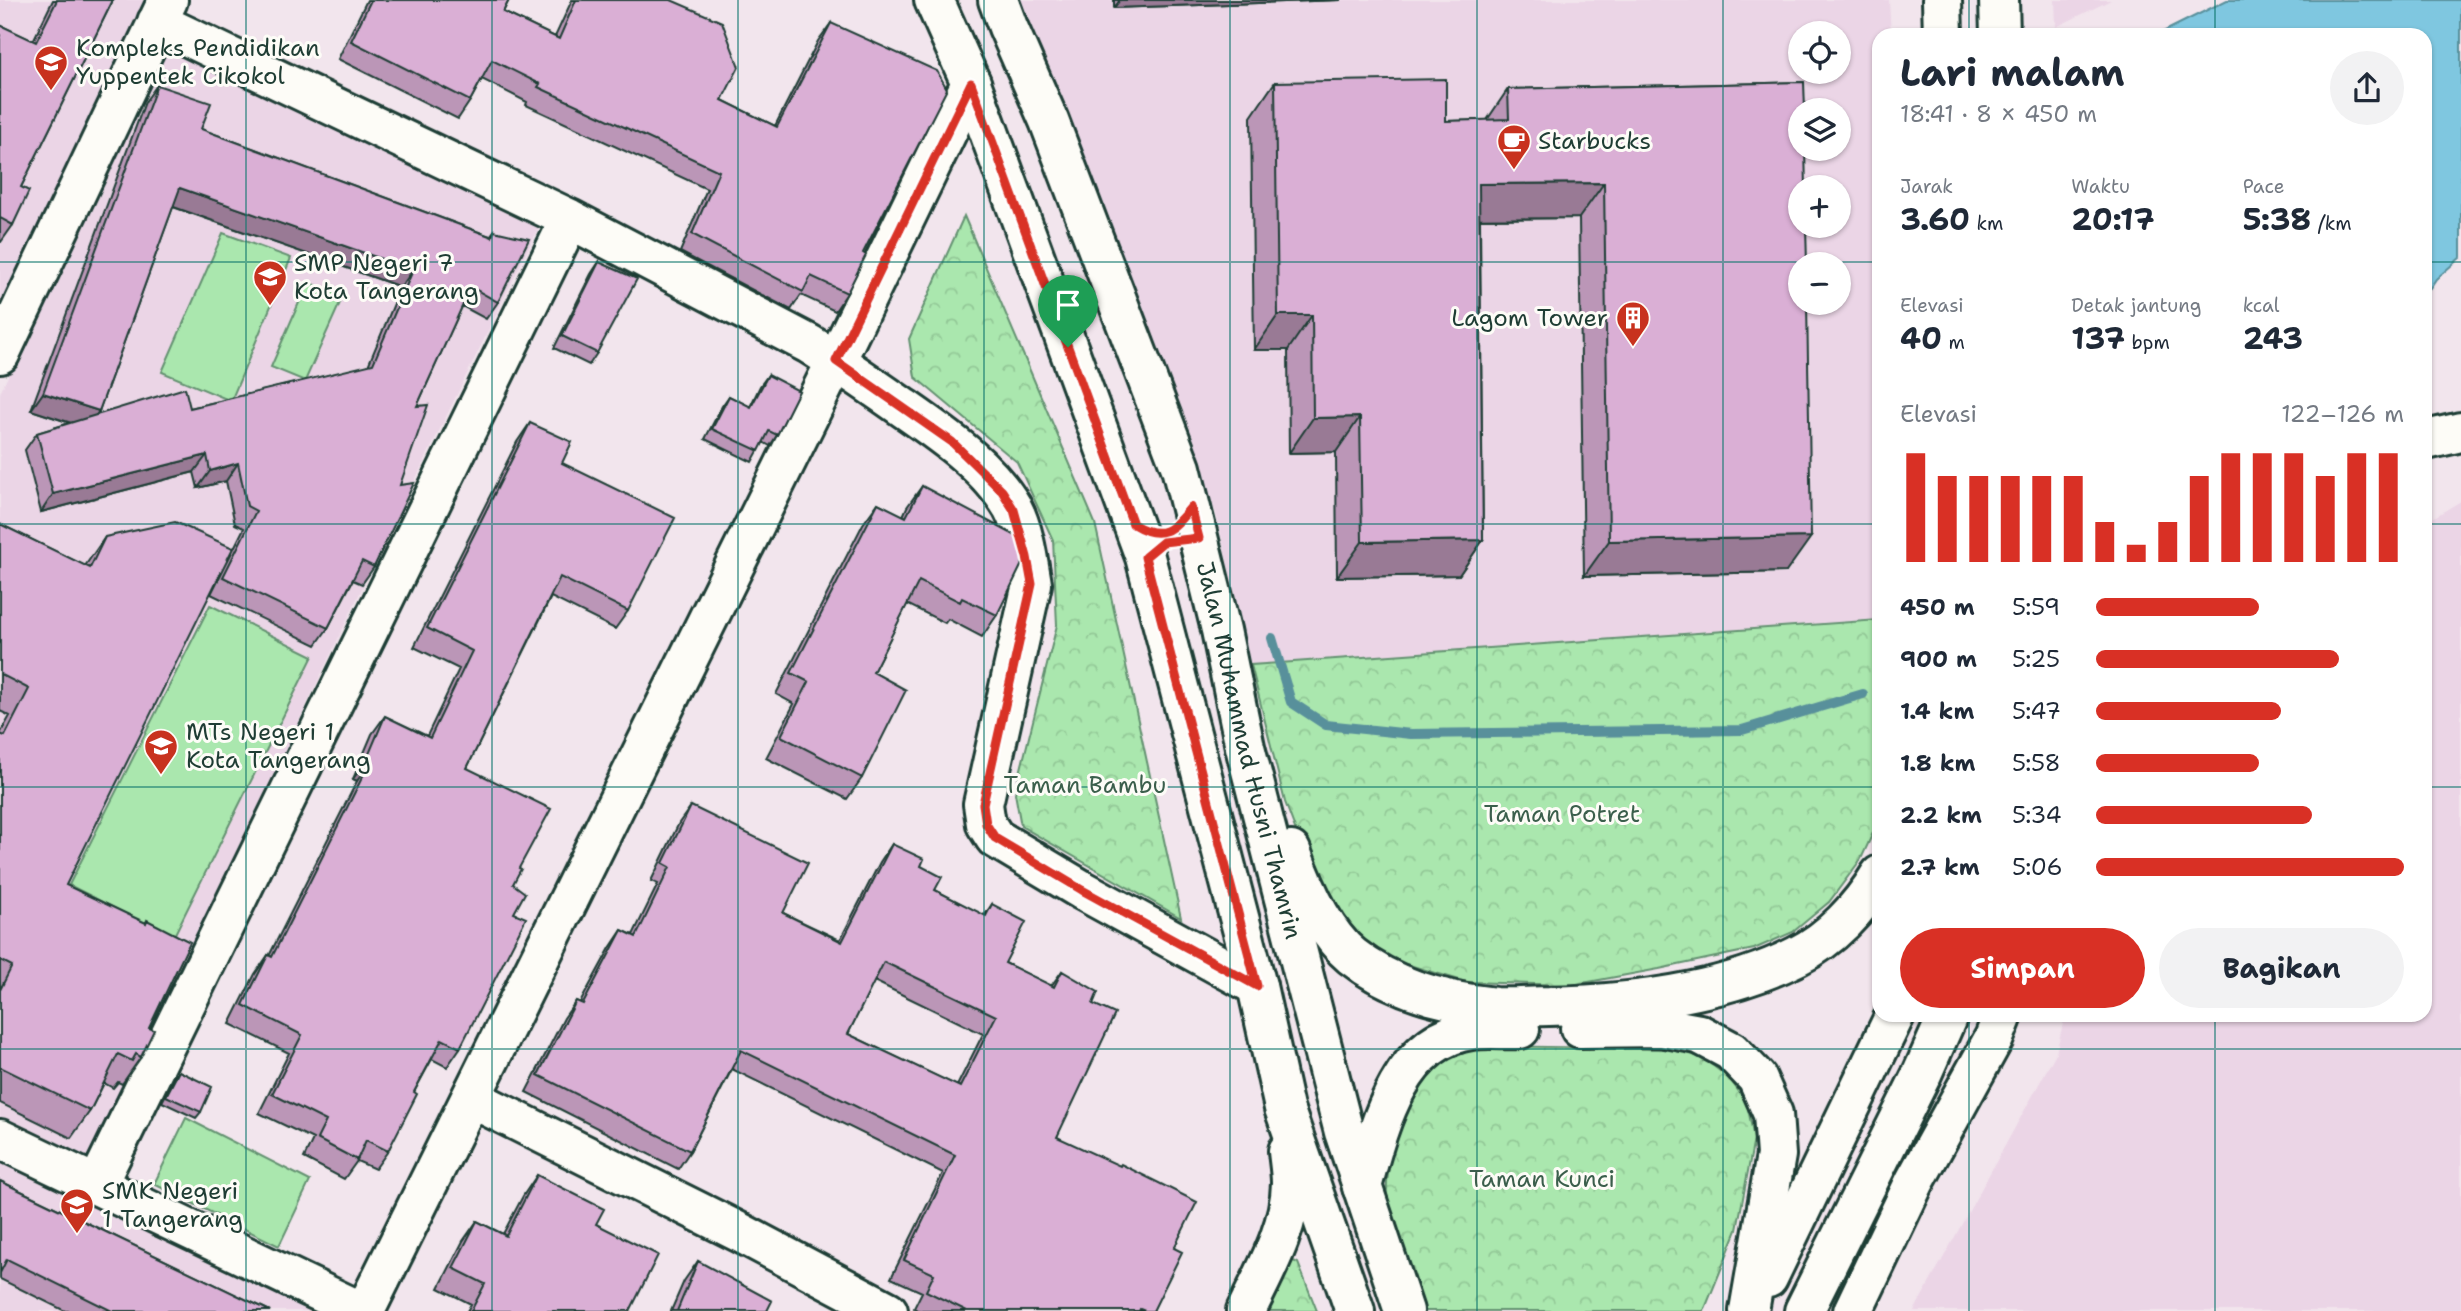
<!DOCTYPE html>
<html lang="id">
<head>
<meta charset="utf-8">
<style>
	body { margin:0; font-family:"Shantell Sans",sans-serif; background:#f2f2f3; color:#1f2937; height:100vh; display:flex; flex-direction:column; font-size:26px; white-space:nowrap }
	* { box-sizing:border-box; margin:0 }
	p { font-size:23px; color:#747a83 }
	.icon { flex:none; width:38px; height:38px; fill:none; stroke:currentColor; stroke-width:2; stroke-linecap:round; stroke-linejoin:round }
	.map { position:relative; flex:1; overflow:hidden }
	.panel { position:absolute; left:1872px; top:28px; width:560px; height:994px; display:flex; flex-direction:column; background:#fff; border-radius:21px; box-shadow:0 2px 5px #0004 }
	.panel>* { flex:none }
	.fabs { position:absolute; left:1788px; top:21px; display:grid; gap:14px }
	.fabs a { display:grid; place-items:center; width:63px; height:63px; border-radius:50%; background:#fff; box-shadow:0 2px 5px #0004; font-size:35px }
	.pin { position:absolute; display:grid; place-items:center; width:60px; height:60px; color:#fff; margin:-72px -30px; border-radius:50% 50% 50% 0; rotate:-45deg; box-shadow:0 0 7px #0007 }
	.pin .icon { rotate:45deg }
	.round { display:grid; place-items:center; flex:none; width:74px; height:74px; border-radius:37px; background:#f2f2f3 }
	.headline { display:flex; align-items:center; justify-content:space-between; height:119px; padding:0 28px }
	h1 { font-size:38px; font-weight:700; line-height:52px }
	.metrics { display:grid; grid-template-columns:repeat(3,1fr); gap:10px; height:119px; padding:7px 28px }
	.metrics div { display:grid; align-content:center }
	.metrics b { font-size:30px; font-weight:700 }
	.metrics small { font-size:19px; font-weight:400 }
	.metrics p { font-size:19px }
	.chart { height:196px; padding:14px 28px }
	.chart p { display:flex; justify-content:space-between }
	.chart svg { width:100%; height:126px; margin-top:7px; stroke:#d93025; stroke-width:6 }
	.cta { display:flex; gap:14px; margin-top:auto; padding:14px 28px }
	.cta a { flex:1; height:80px; border-radius:42px; background:#d93025; color:#fff; font-size:28px; font-weight:700; line-height:80px; text-align:center }
	.cta a+a { background:#f2f2f3; color:#1f2937 }
	ul { padding:0 28px; list-style:none; font-size:23px }
	li { display:grid; grid-template-columns:112px 84px 1fr; align-items:center; height:52px }
	li i { height:18px; border-radius:9px; background:#d93025 }
	.map>svg:first-child { display:block }
</style>
</head>
<body>
<div class="map">
<svg width="2461" height="1311" viewBox="0 0 2461 1311">
	<defs>
		<pattern id="forest-crowns" width="20" height="18" patternUnits="userSpaceOnUse" patternTransform="scale(1.75)"><rect width="20" height="18" fill="#aae7ae"/><path d="M2 6a3 3 0 1 1 6 0M12 15a3 3 0 1 1 6 0" fill="none" stroke="#92c796"/></pattern>
	</defs>
	<rect width="100%" height="100%" fill="#f2e5ed"/>
	<filter id="ink" filterUnits="userSpaceOnUse"><feTurbulence type="fractalNoise" baseFrequency=".0143" numOctaves="2"/><feDisplacementMap in="SourceGraphic" scale="14" xChannelSelector="R" yChannelSelector="G"/><feConvolveMatrix kernelMatrix="1 2 1 2 8 2 1 2 1" color-interpolation-filters="sRGB"/></filter>
	<g filter="url(#ink)">
		<!-- built -->
		<path fill="#ebd5e6" fill-rule="evenodd" d="M0 0H146L0 305Z
			M1016 0H1889L1891 35H1880L1879 620 1251 665 1216 513ZM1801 33H1839V72H1801ZM1801 110H1839V149H1801ZM1801 187H1839V226H1801ZM1801 264H1839V303H1801Z
			M2055 0H2111L2056 27Z
			M165 44 542 221 359 595 88 1162 0 1121V393Z
			M2461 501V1311H1914L2056 1053 2065 1015H2426V522Z
			M0 1159 309 1311H0Z"/>
		<!-- forest -->
		<path fill="url(#forest-crowns)" stroke="#649271" stroke-width="2" d="M964 216 1095 523 1181 918 1021 826 1015 793 1057 625 1053 540 1017 462 915 377 909 339Z
			M1879 620V820L1861 859 1829 902 1793 932 1754 949 1659 969 1572 985 1466 982 1382 957 1342 929 1317 887 1285 802 1251 665Z
			M1479 1046 1674 1049 1703 1058 1729 1078 1747 1103 1754 1139 1737 1230 1704 1311H1423L1386 1227 1387 1181 1394 1133 1409 1089 1431 1068Z
			M1284 1257 1298 1263 1317 1311H1257Z"/>
		<!-- garden -->
		<path fill="#aae7ae" stroke="#649271" stroke-width="2" d="M223 233 291 258 231 401 162 372Z
			M308 282 343 296 305 381 271 367Z
			M210 605 313 656 173 938 69 885Z
			M186 1118 310 1181 279 1246 154 1184Z"/>
		<!-- water -->
		<path fill="#7fc7e0" stroke="#59909b" stroke-width="2" d="M2227 0H2461V257L2436 279 2426 294V35H2157Z"/>
		<g fill="none" stroke-linecap="round" stroke-linejoin="round">
			<!-- stream -->
			<path stroke="#59909b" stroke-width="10" d="M1272 638 1291 702 1326 725 1411 734 1742 730 1863 694"/>
			<!-- street casing -->
			<g stroke="#1f3d34" stroke-width="44">
				<path id="street" d="M570 219 809 344C839 363 868 383 898 404 938 432 987 464 1012 507 1024 529 1028 560 1032 584L983 804 986 824 995 838 1082 890 1257 986
					M0 354 168 0
					M2426 440 2461 432
					M471 1098 741 1233 888 1311
					M0 1139 360 1311
					M97 1185 570 219 157 22
					M365 1311 836 361 971 83"/>
			</g>
			<!-- primary casing -->
			<g stroke="#1f3d34" stroke-width="44">
				<g id="primary">
					<path d="M934 0 971 83 1145 557 1257 986 1284 1108 1355 1311"/>
					<path id="s1" d="M998 0 1008 27 1049 121 1181 468 1221 630 1245 747 1344 1132 1404 1311"/>
					<path d="M1942 0 1943 35"/>
					<path d="M1999 0 2000 35"/>
					<path d="M1291 851C1303 884 1324 933 1352 956 1392 988 1445 1002 1495 1007 1513 1008 1531 1006 1549 1006 1630 1004 1724 993 1797 956 1831 939 1860 908 1880 875"/>
					<path d="M1580 1028 1661 1027 1699 1034 1731 1051 1757 1078 1773 1114 1776 1155 1749 1311"/>
					<path d="M1362 1187C1378 1129 1399 1039 1472 1030 1488 1028 1504 1030 1520 1029"/>
					<path d="M1768 1278 1895 1015"/>
					<path d="M1246 1311C1265 1271 1290 1229 1291 1183 1291 1173 1289 1161 1288 1151"/>
					<path d="M1804 1311 1921 1076 1948 1015"/>
					<path d="M1853 1311 1915 1181 1994 1038 2003 1015"/>
				</g>
			</g>
			<!-- street -->
			<use href="#street" stroke="#fdfcf7" stroke-width="38"/>
			<!-- primary -->
			<use href="#primary" stroke="#fdfcf7" stroke-width="38"/>
		</g>
		<!-- wall -->
		<path fill="#bb96b7" stroke="#1f3d34" stroke-width="2" fill-rule="evenodd" d="M53 0H113L21 187 13 225 1 242H0V25L33 41Z
			M367 0H509L503 12 555 37 572 0H671L722 100 775 126 818 41 831 23 863 253 847 293 835 311 801 295 791 310 680 252 707 189 526 105 527 102 482 79 470 101 458 119 338 59Z
			M1114 0H1341L1114 8Z
			M1275 82 1446 121 1487 120 1508 89 1804 82 1786 572 1584 576 1579 218 1480 219 1483 540 1459 575 1337 577 1336 452 1289 453 1288 350H1254L1251 117Z
			M157 85 201 129 490 236 494 231 498 302 486 319 462 306 417 406 400 485 374 567 362 584 353 580 328 628 316 645 211 594 244 528 235 524 226 481 198 488 194 472 41 512 25 450 37 433 70 423 31 410 145 102ZM173 207 401 287 368 366 190 408 96 415 99 411Z
			M599 262 597 353 589 365 554 348 591 274Z
			M768 375 777 435 770 446 763 442 752 462 705 439 722 406 729 396 750 407 760 386Z
			M530 423 562 463 628 611 615 629 551 597 467 768 519 868 513 884 514 913 460 1048 447 1067 432 1059 414 1092 388 1151 375 1169 357 1161 344 1179 304 1158 313 1139 259 1113 289 1053 230 1024 255 974 268 955 269 956 357 781 353 779 372 734 385 716 427 736 459 669 414 647 517 442Z
			M922 486 997 615 982 637 948 619 945 623 907 604 873 672 862 778 847 799 766 758 794 704 776 694 863 524 878 503 903 516 907 507Z
			M0 524 85 566 105 537 66 885 149 1028 141 1057 122 1084 118 1082 113 1088 104 1083 90 1111 71 1138 0 1103V734L10 716 0 711Z
			M691 806 783 913 840 940 880 862 892 844 921 866 935 890 984 916 992 904 1005 963 1051 986 1062 971 1093 1004 1057 1137 1174 1248 1153 1311H919L914 1308 922 1292 891 1278 943 1173 732 1069 690 1151 678 1169 526 1092 564 1018 576 1001 580 1003 610 948 622 930 633 935 658 884 651 881 679 823ZM874 981 983 1034 957 1086 848 1034Z
			M179 1071 201 1112 196 1118 162 1102 175 1076Z
			M537 1175 596 1224 630 1311H467L471 1304 439 1288 463 1241 477 1221 503 1234 523 1196Z
			M0 1181 270 1311H65L0 1279Z
			M698 1261 767 1311H671L684 1281Z"/>
		<!-- shaded-wall -->
		<path fill="#997a95" stroke="#1f3d34" stroke-width="2" d="M1120 0H1341L1114 8Z
			M1604 183 1579 218 1455 219 1479 184Z
			M180 188 413 270 401 287 168 205Z
			M1278 315H1312L1288 350H1254Z
			M43 393 99 411 87 428 31 410Z
			M1360 417 1336 452 1289 453 1313 418Z
			M207 455 194 472 41 512 53 494Z
			M238 463 226 481 198 488 210 471Z
			M1811 537 1786 572 1584 576 1609 541Z
			M1483 540 1459 575 1337 577 1362 542Z
			M366 761 370 762 357 781 353 779Z"/>
		<!-- building -->
		<path fill="#daafd5" stroke="#1f3d34" stroke-width="2" fill-rule="evenodd" d="M57 0H113L21 187 29 191 13 225 0 218V25L36 42Z
			M371 0H509L503 12 559 39 576 0H671L722 22 739 67 722 100 777 127 831 23 937 71 947 89 863 253 866 255 847 293 811 276 803 292 692 234 719 171 538 87 540 84 492 60 470 101 351 41Z
			M1446 79V121L1509 119 1508 89 1804 82 1805 110H1801V149H1805L1806 187H1801V226H1806L1807 264H1801V303H1807L1811 537 1609 541 1604 183 1479 184 1483 540 1362 542 1360 417 1313 418 1312 315H1278L1275 82Z
			M157 85 211 103 201 129 492 237 494 231 529 239 498 302 471 287 417 406 428 405 400 485 414 483 374 567 362 561 328 628 223 577 256 511 247 506 238 463 210 471 207 455 53 494 37 433 185 388 190 408 373 364 413 270 180 188 99 411 43 393Z
			M599 262 637 279 597 353 562 336Z
			M768 375 799 391 777 435 769 431 759 451 712 429 729 396 751 407Z
			M530 423 572 442 562 463 675 518 628 611 560 577 467 768 551 809 519 868 521 869 513 884 525 893 514 913 526 918 460 1048 442 1039 414 1092 417 1094 388 1151 366 1140 357 1160 317 1139 326 1121 272 1094 302 1035 243 1005 268 955 272 957 370 762 366 761 385 716 430 738 472 651 427 628Z
			M922 486 1020 538 1024 560 997 615 962 598 960 602 919 581 873 672 906 690 862 778 781 736 809 682 791 673 878 503 906 517Z
			M175 522 233 548 66 885 146 923 147 920 190 942 149 1028 154 1030 141 1057 136 1054 132 1061 118 1054 90 1111 0 1067V990L12 966 0 960V734L5 736 29 689 0 674V524L90 568 105 537Z
			M691 806 808 863 783 913 842 942 892 844 924 859 921 866 942 877 935 890 986 916 992 904 1026 922 1005 963 1054 987 1062 971 1098 992 1093 1004 1115 1014 1057 1137 1120 1166 1121 1164 1197 1202 1174 1248 1182 1252 1153 1311H1145L1140 1309 1139 1311H967L926 1291 934 1274 904 1260 955 1155 741 1050 690 1151 538 1075 576 1001 583 1004 622 930 636 937 670 867 663 863ZM884 962 996 1016 960 1087 848 1034Z
			M179 1071 212 1087 201 1112 166 1096Z
			M537 1175 604 1209 596 1224 658 1255 630 1311H471L485 1284 453 1268 477 1221 506 1236Z
			M0 1181 270 1311H112L7 1259 0 1273Z
			M698 1261 772 1301 767 1311H677Z"/>
	</g>
	<g fill="none" stroke-linecap="round" stroke-linejoin="round" filter="url(#ink)">
		<!-- route casing -->
		<g stroke="#fff" stroke-width="14">
			<path id="route" d="M971 83 1133 524C1161 541 1172 531 1191 507L1199 538 1163 542 1145 557 1257 986 1082 890 995 838 986 824 983 804 1032 584 1027 557 1014 510 1002 491 952 442 836 361Z"/>
		</g>
		<!-- route -->
		<use href="#route" stroke="#d93025" stroke-width="9"/>
	</g>
	<!-- grid -->
	<path fill="none" stroke="#0f766e" stroke-width="2" stroke-opacity="0.55" d="M246 0V1311M492 0V1311M738 0V1311M984 0V1311M1230 0V1311M1477 0V1311M1723 0V1311M1969 0V35M2215 0V35M0 262H1880M2426 262H2461M0 524H1880M2426 524H2461M0 787H1880M2426 787H2461M1969 1015V1311M2215 1015V1311M0 1049H2461"/>
	<!-- icons -->
	<defs>
		<g id="school-pin" transform="scale(1.75)"><path d="M0 17L-7.5 6A9.5 9.5 0 1 1 7.5 6Z" fill="#c8321e" stroke="#fdfcf7"/><path d="M0-5L7-2L0 1L-7-2ZM-4 1L0 2.5L4 1V4Q0 6-4 4Z" fill="#fff"/></g>
		<g id="cafe-pin" transform="scale(1.75)"><path d="M0 17L-7.5 6A9.5 9.5 0 1 1 7.5 6Z" fill="#c8321e" stroke="#fdfcf7"/><path d="M-5.5-4.5H6V0H3Q3 3.5 0 3.5H-2.5Q-5.5 3.5-5.5 0ZM3-3.2v2h1.7v-2ZM-6 4.5H4V6H-6Z" fill="#fff"/></g>
		<g id="building-pin" transform="scale(1.75)"><path d="M0 17L-7.5 6A9.5 9.5 0 1 1 7.5 6Z" fill="#c8321e" stroke="#fdfcf7"/><path d="M-4-6H4V6H1V3H-1V6H-4ZM-2.5-4.3h1.7v1.8h-1.7ZM.8-4.3h1.7v1.8H.8ZM-2.5-1h1.7V.8h-1.7ZM.8-1h1.7V.8H.8Z" fill="#fff"/></g>
	</defs>
	<g fill-rule="evenodd">
		<use href="#school-pin" x="51" y="62"/>
		<use href="#cafe-pin" x="1514" y="141"/>
		<use href="#school-pin" x="270" y="277"/>
		<use href="#building-pin" x="1633" y="318"/>
		<use href="#school-pin" x="161" y="746"/>
		<use href="#school-pin" x="77" y="1205"/>
	</g>
	<g text-anchor="middle" stroke-width="6" stroke-linejoin="round" paint-order="stroke">
		<!-- poi labels -->
		<g font-size="24" fill="#1f3d34" stroke="#fdfcf7" text-anchor="start">
			<text x="76" y="56">Kompleks Pendidikan<tspan x="76" dy="28">Yuppentek Cikokol</tspan></text>
			<text x="1538" y="149">Starbucks</text>
			<text x="294" y="271">SMP Negeri 7<tspan x="294" dy="28">Kota Tangerang</tspan></text>
			<text x="1608" y="326" text-anchor="end">Lagom Tower</text>
			<text x="186" y="740">MTs Negeri 1<tspan x="186" dy="28">Kota Tangerang</tspan></text>
			<text x="102" y="1199">SMK Negeri<tspan x="102" dy="28">1 Tangerang</tspan></text>
		</g>
		<!-- street labels -->
		<g font-size="24" fill="#1f3d34" stroke="#fdfcf7">
			<text dy="8" stroke="none"><textPath href="#s1" startOffset="793">Jalan Muhammad Husni Thamrin</textPath></text>
		</g>
		<!-- park labels -->
		<g font-size="24" fill="#3b5f4c" stroke="#fdfcf7">
			<text x="1085" y="793">Taman Bambu</text>
			<text x="1562" y="822">Taman Potret</text>
			<text x="1542" y="1187">Taman Kunci</text>
		</g>
	</g>
</svg>
<div class="fabs">
<a><svg class="icon" aria-label="locate" viewBox="0 0 24 24"><circle cx="12" cy="12" r="6"/><path d="M12 2v4M12 18v4M2 12h4M18 12h4"/></svg></a>
<a><svg class="icon" aria-label="layers" viewBox="0 0 24 24"><path d="M12 4l9 5-9 5-9-5zM3 14l9 5 9-5"/></svg></a>
<a>+</a>
<a>−</a>
</div>
<div class="pin" style="left:1068px;top:347px;background:#1e9e55"><svg class="icon" aria-label="arrive" viewBox="0 0 24 24"><path d="M6 21V4h12l-3 4 3 4H6"/></svg></div>
<section class="panel">
<div class="headline"><div><h1>Lari malam</h1><p>18:41 · 8 × 450 m</p></div><a class="round"><svg class="icon" aria-label="share" viewBox="0 0 24 24"><path d="M12 15V3M7 8l5-5 5 5M5 13v7h14v-7"/></svg></a></div>
<div class="metrics">
<div><p>Jarak</p><b>3.60<small> km</small></b></div>
<div><p>Waktu</p><b>20:17</b></div>
<div><p>Pace</p><b>5:38<small> /km</small></b></div>
</div>
<div class="metrics">
<div><p>Elevasi</p><b>40<small> m</small></b></div>
<div><p>Detak jantung</p><b>137<small> bpm</small></b></div>
<div><p>kcal</p><b>243</b></div>
</div>
<div class="chart"><p><span>Elevasi</span>122–126 m</p>
<svg viewBox="0 0 160 44" preserveAspectRatio="none"><path d="M5 44V6M15 44V14M25 44V14M35 44V14M45 44V14M55 44V14M65 44V30M75 44V38M85 44V30M95 44V14M105 44V6M115 44V6M125 44V6M135 44V14M145 44V6M155 44V6"/></svg>
</div>
<ul>
<li><b>450 m</b>5:59<i style="width:53%"></i></li>
<li><b>900 m</b>5:25<i style="width:79%"></i></li>
<li><b>1.4 km</b>5:47<i style="width:60%"></i></li>
<li><b>1.8 km</b>5:58<i style="width:53%"></i></li>
<li><b>2.2 km</b>5:34<i style="width:70%"></i></li>
<li><b>2.7 km</b>5:06<i style="width:100%"></i></li>
</ul>
<div class="cta"><a>Simpan</a><a>Bagikan</a></div>
</section>
</div>
</body>
</html>
